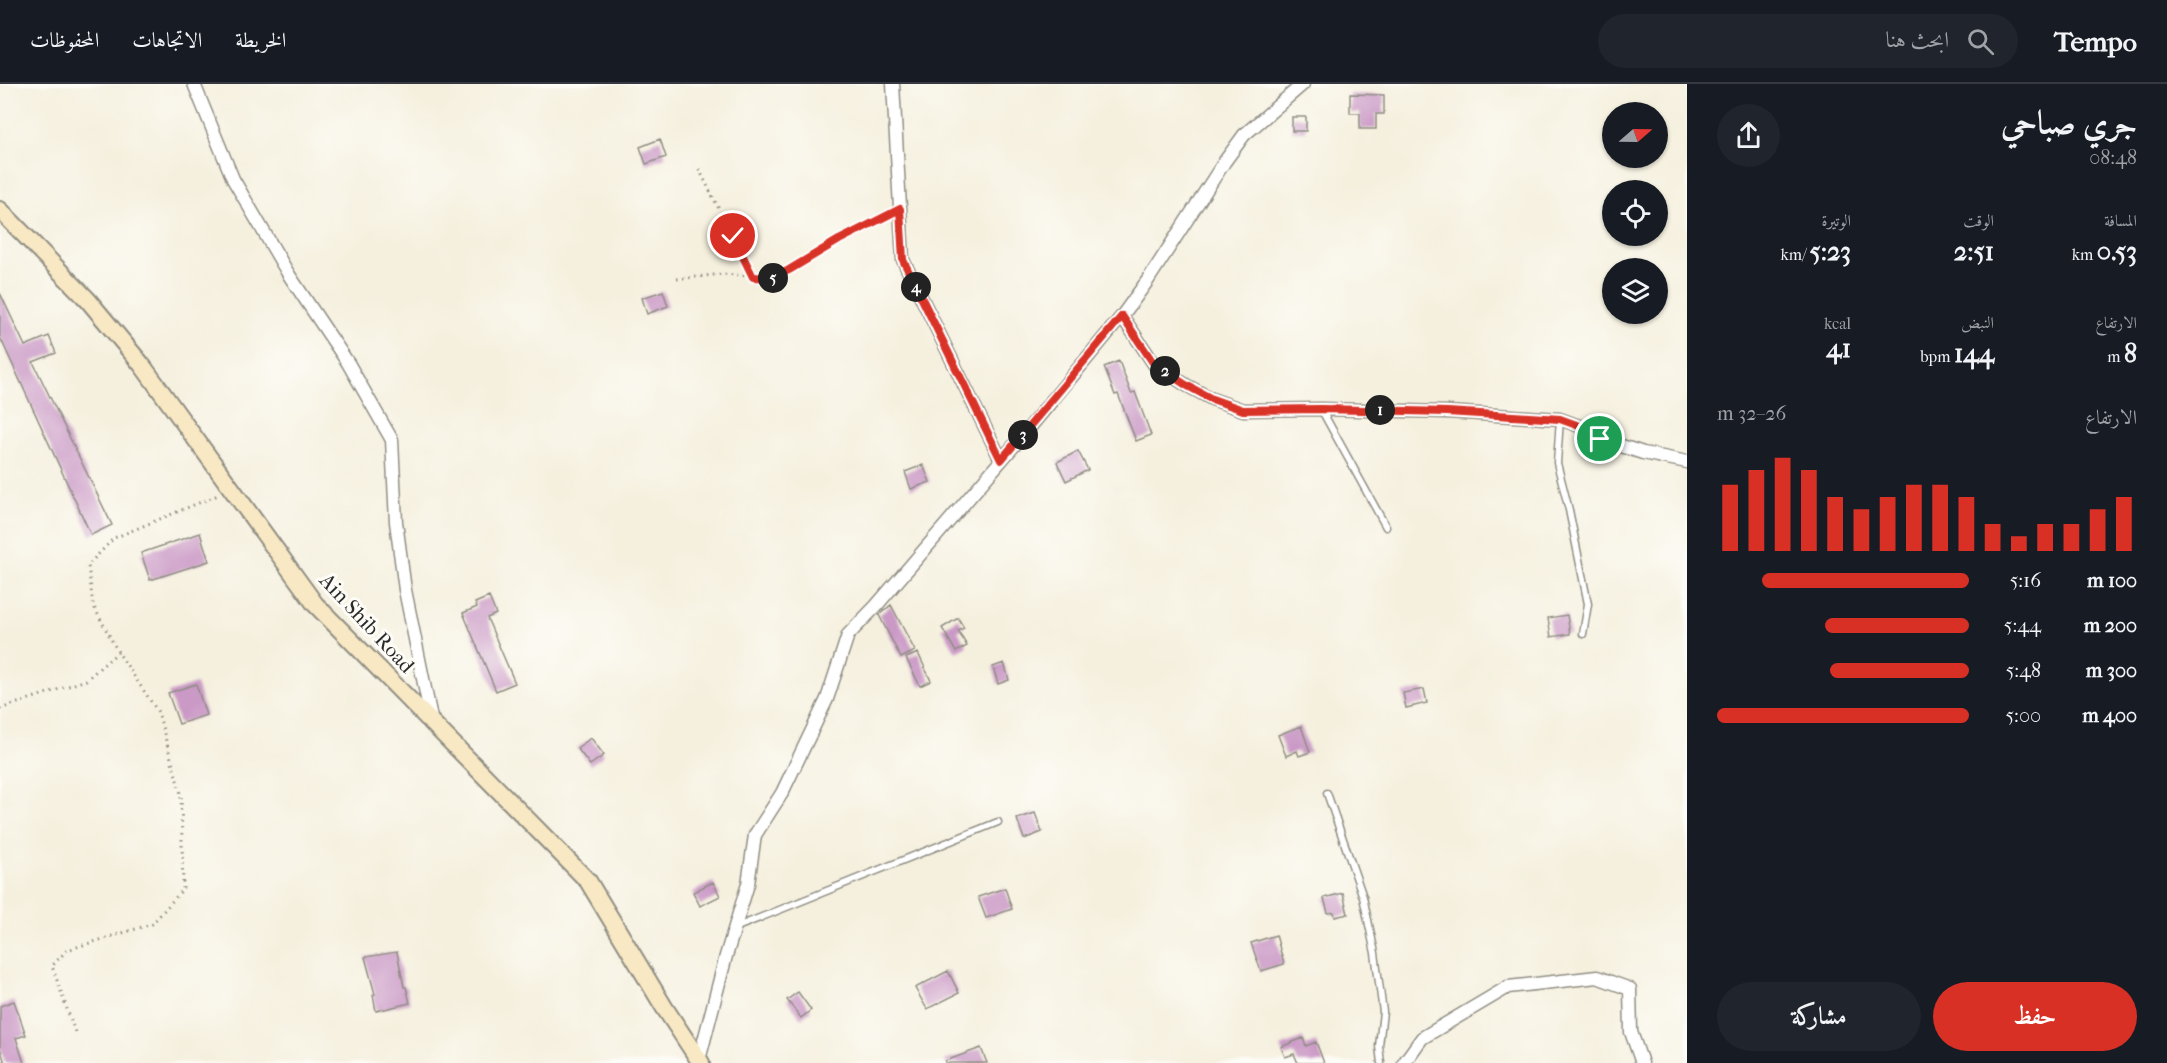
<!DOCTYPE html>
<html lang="ar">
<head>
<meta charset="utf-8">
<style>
	body { margin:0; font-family:"IM FELL French Canon",Amiri,serif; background:#20242c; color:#f1f3f6; direction:rtl; height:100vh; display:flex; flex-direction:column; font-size:22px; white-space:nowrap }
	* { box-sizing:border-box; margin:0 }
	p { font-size:20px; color:#9ea1a6 }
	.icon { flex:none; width:33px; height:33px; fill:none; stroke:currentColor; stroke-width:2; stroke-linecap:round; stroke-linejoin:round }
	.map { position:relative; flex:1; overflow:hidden; direction:ltr }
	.side { display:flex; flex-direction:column; background:#171b24; width:480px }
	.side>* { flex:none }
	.needle { width:39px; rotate:70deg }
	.fabs { position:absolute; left:1602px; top:18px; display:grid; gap:12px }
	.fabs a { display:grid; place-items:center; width:66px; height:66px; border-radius:50%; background:#171b24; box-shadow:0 2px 4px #0004; font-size:30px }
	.pin { position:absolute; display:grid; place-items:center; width:51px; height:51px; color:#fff; margin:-26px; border:3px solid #fff; border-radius:50%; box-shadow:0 2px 6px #0007 }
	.km { position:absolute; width:30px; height:30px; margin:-15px; border-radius:50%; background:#222; color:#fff; font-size:16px; line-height:30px; text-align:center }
	.round { display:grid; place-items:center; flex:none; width:63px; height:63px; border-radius:32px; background:#20242c }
	.headline { display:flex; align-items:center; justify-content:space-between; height:102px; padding:0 30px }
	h1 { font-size:33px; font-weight:800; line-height:45px }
	.figures { display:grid; grid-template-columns:repeat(3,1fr); gap:9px; height:102px; padding:6px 30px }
	.figures div { display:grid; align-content:center }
	.figures b { font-size:26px; font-weight:800 }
	.figures small { font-size:16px; font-weight:400 }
	.figures p { font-size:16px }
	.chart { height:168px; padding:12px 30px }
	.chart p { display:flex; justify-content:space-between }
	.chart svg { width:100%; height:108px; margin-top:6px; stroke:#d93025; stroke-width:6 }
	.primary-button { display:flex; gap:12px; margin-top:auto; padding:12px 30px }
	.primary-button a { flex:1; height:69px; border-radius:36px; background:#d93025; color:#fff; font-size:24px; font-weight:800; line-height:69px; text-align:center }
	.primary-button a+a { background:#20242c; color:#f1f3f6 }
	ul { padding:0 30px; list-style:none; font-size:20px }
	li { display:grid; grid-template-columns:96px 72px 1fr; align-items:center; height:45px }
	li i { height:15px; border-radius:8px; background:#d93025 }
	header { display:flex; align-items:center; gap:36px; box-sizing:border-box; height:84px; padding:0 30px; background:#171b24; border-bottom:2px solid #363941 }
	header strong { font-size:28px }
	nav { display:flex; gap:33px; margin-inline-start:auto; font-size:21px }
	.search { width:420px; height:54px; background:#20242c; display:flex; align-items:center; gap:15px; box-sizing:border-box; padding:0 21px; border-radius:33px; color:#9ea1a6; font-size:22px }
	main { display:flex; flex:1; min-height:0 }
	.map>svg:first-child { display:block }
</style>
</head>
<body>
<header>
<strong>Tempo</strong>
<div class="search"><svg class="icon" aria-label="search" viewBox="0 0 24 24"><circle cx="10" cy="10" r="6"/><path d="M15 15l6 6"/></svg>ابحث هنا</div>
<nav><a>الخريطة</a><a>الاتجاهات</a><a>المحفوظات</a></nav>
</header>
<main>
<section class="side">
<div class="headline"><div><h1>جري صباحي</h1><p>08:48</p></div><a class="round"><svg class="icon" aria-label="share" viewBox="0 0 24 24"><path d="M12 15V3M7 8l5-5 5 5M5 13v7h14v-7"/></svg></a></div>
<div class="figures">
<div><p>المسافة</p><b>0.53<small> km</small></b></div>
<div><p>الوقت</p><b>2:51</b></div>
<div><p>الوتيرة</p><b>5:23<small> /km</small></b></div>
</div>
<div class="figures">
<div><p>الارتفاع</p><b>8<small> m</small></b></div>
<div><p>النبض</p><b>144<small> bpm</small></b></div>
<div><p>kcal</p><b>41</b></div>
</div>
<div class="chart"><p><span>الارتفاع</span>26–32 m</p>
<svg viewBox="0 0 160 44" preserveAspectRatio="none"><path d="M5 44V17M15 44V11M25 44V6M35 44V11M45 44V22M55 44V27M65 44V22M75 44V17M85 44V17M95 44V22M105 44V33M115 44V38M125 44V33M135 44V33M145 44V27M155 44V22"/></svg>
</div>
<ul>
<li><b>100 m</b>5:16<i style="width:82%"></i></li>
<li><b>200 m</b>5:44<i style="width:57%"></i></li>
<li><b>300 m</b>5:48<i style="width:55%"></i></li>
<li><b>400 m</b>5:00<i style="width:100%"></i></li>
</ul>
<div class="primary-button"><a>حفظ</a><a>مشاركة</a></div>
</section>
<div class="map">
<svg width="1687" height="979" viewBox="0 0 1687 979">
	<rect width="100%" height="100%" fill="#fdfcf7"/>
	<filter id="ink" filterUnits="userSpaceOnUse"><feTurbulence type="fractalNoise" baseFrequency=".0167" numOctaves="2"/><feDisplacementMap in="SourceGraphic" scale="12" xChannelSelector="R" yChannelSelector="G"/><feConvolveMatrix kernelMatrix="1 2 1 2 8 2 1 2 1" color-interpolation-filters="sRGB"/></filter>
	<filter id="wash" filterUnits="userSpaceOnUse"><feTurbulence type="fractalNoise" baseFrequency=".008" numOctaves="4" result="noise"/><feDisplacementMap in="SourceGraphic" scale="24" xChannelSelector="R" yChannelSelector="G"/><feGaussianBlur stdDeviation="1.35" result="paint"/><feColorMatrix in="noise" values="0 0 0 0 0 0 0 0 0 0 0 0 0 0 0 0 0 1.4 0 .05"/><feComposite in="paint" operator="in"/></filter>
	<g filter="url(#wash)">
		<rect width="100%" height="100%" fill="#f5f0de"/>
		<g id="blocks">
			<!-- building -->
			<path fill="#ca99c6" d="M1350 10 1384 11V30H1376V45H1360V29H1350Z
				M1292 33H1306V47H1292Z
				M660 55 666 73 646 80 640 63Z
				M663 207 668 222 647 230 642 214Z
				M0 209 25 262 49 252 56 269 33 278 112 441 91 451 0 253Z
				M1119 277 1131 309 1135 308 1151 351 1136 357 1118 310 1115 311 1104 283Z
				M1078 367 1088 386 1066 397 1057 378Z
				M923 381 930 398 911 405 905 388Z
				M200 449 209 477 150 496 141 469Z
				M489 513 496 530 487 534 515 599 496 607 463 529 477 523 475 519Z
				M891 521 915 567 901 574 879 531Z
				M1567 531 1570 550 1551 553 1548 534Z
				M958 534 964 544 958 547 967 562 956 568 942 544Z
				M918 569 931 597 920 602 906 574Z
				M1004 579 1009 596 998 600 993 583Z
				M196 600 206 631 179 640 168 609Z
				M1424 605 1427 619 1406 624 1403 609Z
				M1301 642 1310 668 1299 672 1297 667 1286 672 1278 651Z
				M591 654 604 671 590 681 577 664Z
				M1035 729 1042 748 1024 755 1017 735Z
				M713 798 720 812 700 822 693 808Z
				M1005 804 1012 825 986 834 978 813Z
				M1343 809 1348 830 1335 833 1334 828 1328 829 1324 814Z
				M1276 851 1284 880 1261 887 1251 859Z
				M397 868 404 903H406L410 919 376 927 373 911 375 910 365 873Z
				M948 887 959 909 927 925 915 904Z
				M798 908 811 926 801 934 787 916Z
				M14 917 26 951 16 954 24 979H5L0 964V922Z
				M1303 954 1306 962 1316 958 1324 979H1298L1294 970 1285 973 1281 963Z
				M981 964 987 979H945V977Z"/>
		</g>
	</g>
	<g filter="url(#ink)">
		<use href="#blocks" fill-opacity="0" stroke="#908e84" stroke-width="1.5"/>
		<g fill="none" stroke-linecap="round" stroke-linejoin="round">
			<!-- lane casing -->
			<g stroke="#908e84" stroke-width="9">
				<path id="lane" d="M1321 325 1386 443
					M1560 335 1557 379 1569 426 1588 520 1583 550
					M1327 709 1363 813 1375 869 1383 928 1379 962 1381 979
					M737 843 998 738"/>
			</g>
			<!-- street casing -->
			<g stroke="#908e84" stroke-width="15">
				<path id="street" d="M194 0 233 95 289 191 348 279 392 356 396 438 405 506 432 639
					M893 0 903 176 1001 376
					M1122 232 1148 196 1225 77 1244 51 1303 0
					M699 976 726 872 748 800 755 751 782 709 827 615 848 551 876 522 1030 343 1122 232 1154 280 1186 301 1212 315 1243 326 1321 325 1447 328 1560 335 1582 343 1600 355 1643 369 1687 378
					M1404 979 1422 954 1508 903 1597 893 1630 905 1631 948 1642 979"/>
			</g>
			<!-- secondary casing -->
			<g stroke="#908e84" stroke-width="20">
				<path id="secondary" d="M0 126 88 216 142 281 315 520 588 797 664 923 701 979"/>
			</g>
			<!-- path -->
			<path stroke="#908e84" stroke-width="3" stroke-dasharray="1.5 4.5" stroke-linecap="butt" d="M699 85 753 193
				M677 195 723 190 773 194 789 186 839 156 888 132
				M0 625 86 596 118 568
				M75 948 52 882 67 866 152 840 183 805 181 710 158 628 118 568 93 521 88 481 114 454 218 411"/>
			<!-- lane -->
			<use href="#lane" stroke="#fff" stroke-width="6"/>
			<!-- street -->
			<use href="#street" stroke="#fff" stroke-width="12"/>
			<!-- secondary -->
			<use href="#secondary" stroke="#f8e8c3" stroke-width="16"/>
		</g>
	</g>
	<g fill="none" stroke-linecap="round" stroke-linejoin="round" filter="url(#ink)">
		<!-- route casing -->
		<g stroke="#fff" stroke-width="12">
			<path id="route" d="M733 152 753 193 773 194 789 186 839 156 900 125 903 176 1001 376 1122 232 1154 280 1186 301 1212 315 1243 326 1321 325 1447 328 1560 335 1582 343 1600 355"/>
		</g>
		<!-- route -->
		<use href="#route" stroke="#d93025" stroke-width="8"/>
	</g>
	<g text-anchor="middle" stroke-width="6" stroke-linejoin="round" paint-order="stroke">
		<!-- street labels -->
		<g font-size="21" fill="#2b2b2b" stroke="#fdfcf7">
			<text transform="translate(367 539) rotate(47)" y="7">Ain Shib Road</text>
		</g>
	</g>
</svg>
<div class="fabs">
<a><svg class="needle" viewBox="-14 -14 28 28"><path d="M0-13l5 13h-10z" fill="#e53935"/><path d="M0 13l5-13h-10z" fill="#9ea1a6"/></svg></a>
<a><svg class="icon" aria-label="locate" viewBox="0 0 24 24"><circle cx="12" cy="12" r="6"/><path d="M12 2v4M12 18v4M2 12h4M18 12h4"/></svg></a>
<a><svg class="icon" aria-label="layers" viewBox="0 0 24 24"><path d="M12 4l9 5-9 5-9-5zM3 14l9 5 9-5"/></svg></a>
</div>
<div class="pin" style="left:1600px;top:355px;background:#1e9e55"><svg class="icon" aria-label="arrive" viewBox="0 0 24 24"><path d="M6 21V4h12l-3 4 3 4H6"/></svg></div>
<div class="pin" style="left:733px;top:152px;background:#d93025"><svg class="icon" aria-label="check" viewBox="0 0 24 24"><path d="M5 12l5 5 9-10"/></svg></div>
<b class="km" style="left:1380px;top:326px">1</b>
<b class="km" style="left:1165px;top:287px">2</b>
<b class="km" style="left:1023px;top:351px">3</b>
<b class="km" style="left:916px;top:203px">4</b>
<b class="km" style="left:773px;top:194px">5</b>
</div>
</main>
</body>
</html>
